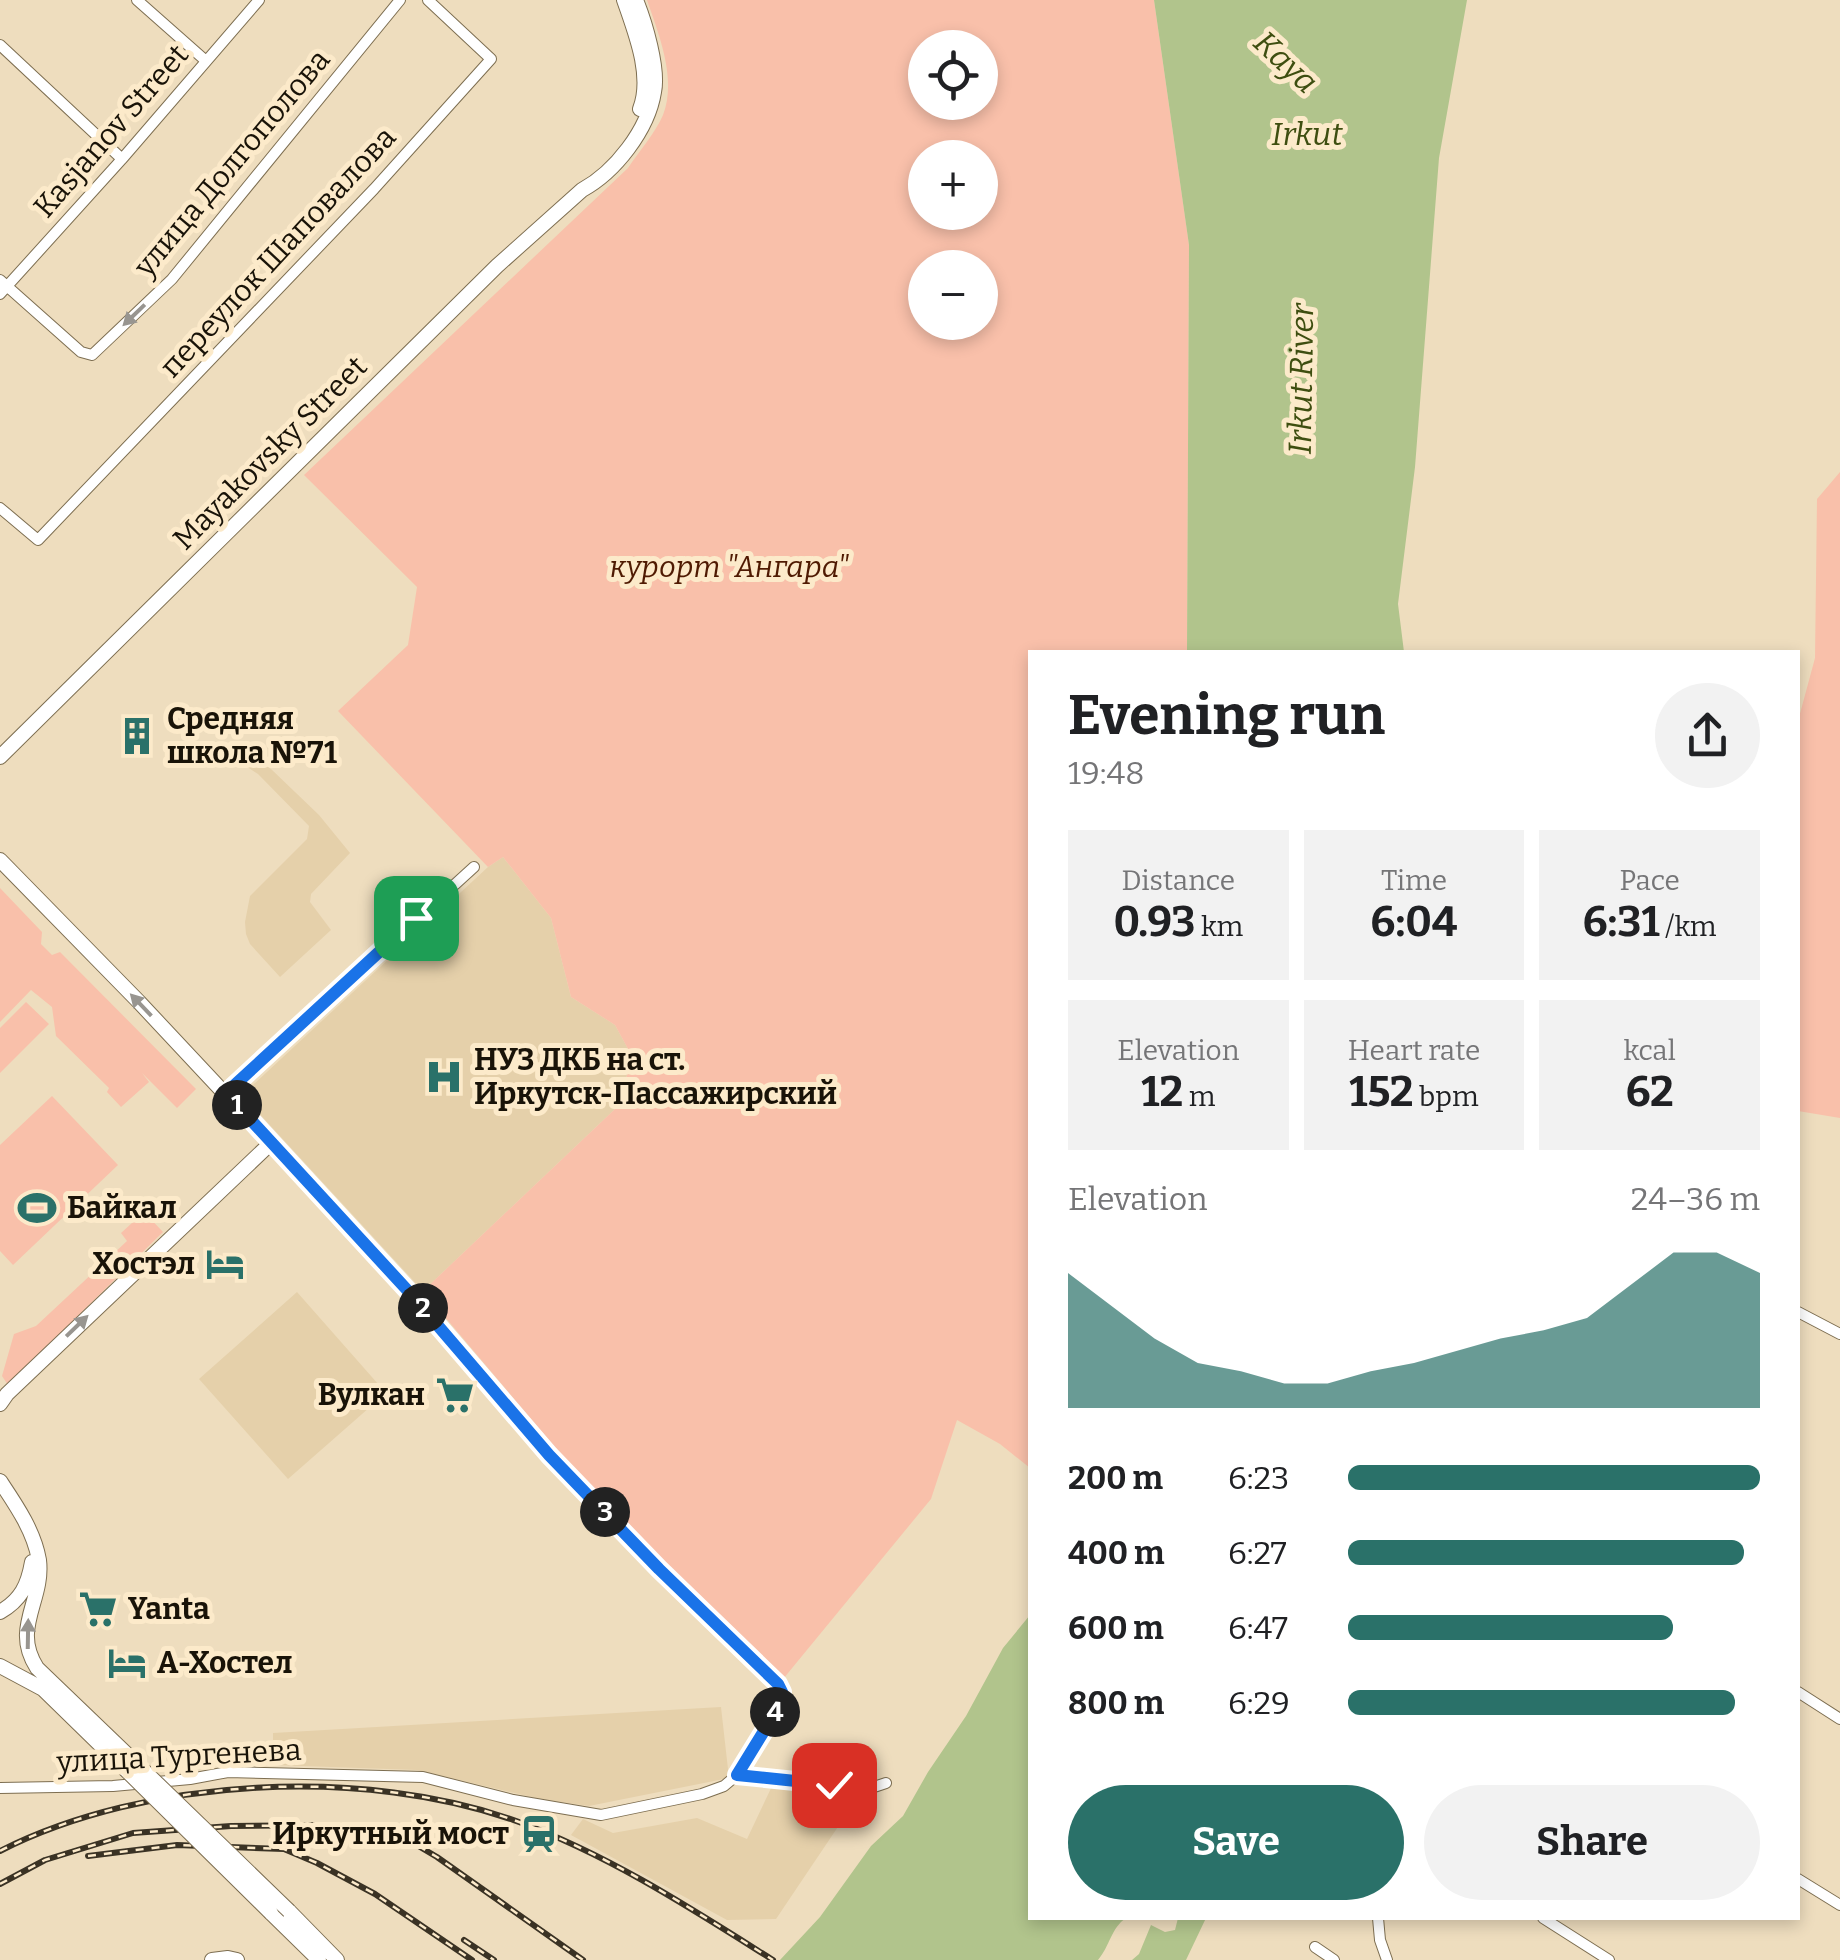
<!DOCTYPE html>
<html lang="en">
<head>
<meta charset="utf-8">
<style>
	body { margin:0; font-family:Bitter,serif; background:#f2f2f2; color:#202124; height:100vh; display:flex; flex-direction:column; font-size:38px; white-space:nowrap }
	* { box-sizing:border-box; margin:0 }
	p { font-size:32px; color:#757577 }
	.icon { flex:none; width:55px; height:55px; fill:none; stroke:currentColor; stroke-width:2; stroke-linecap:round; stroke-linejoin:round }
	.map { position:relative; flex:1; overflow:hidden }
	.panel { position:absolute; left:1028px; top:650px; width:772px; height:1270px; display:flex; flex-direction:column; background:#fff; border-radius:0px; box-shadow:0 5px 15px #0003 }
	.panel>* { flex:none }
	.buttons { position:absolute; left:908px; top:30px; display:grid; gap:20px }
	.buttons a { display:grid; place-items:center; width:90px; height:90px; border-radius:50%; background:#fff; box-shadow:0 5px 15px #0003; font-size:50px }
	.pin { position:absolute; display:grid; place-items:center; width:85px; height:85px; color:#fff; margin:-42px; border-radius:20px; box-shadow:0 5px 15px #0006 }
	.km { position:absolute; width:50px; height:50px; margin:-25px; border-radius:50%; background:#222; color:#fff; font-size:28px; line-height:50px; text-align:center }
	.round { display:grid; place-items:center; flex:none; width:105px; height:105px; border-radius:52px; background:#f2f2f2 }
	.head { display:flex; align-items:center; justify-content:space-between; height:170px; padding:0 40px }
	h1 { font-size:55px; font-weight:700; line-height:75px }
	.figures { display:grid; grid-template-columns:repeat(3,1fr); gap:15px; height:170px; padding:10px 40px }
	.figures div { display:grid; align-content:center; border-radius:0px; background:#f2f2f2; text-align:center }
	.figures b { font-size:42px; font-weight:700 }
	.figures small { font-size:28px; font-weight:400 }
	.figures p { font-size:28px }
	.chart { height:280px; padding:20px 40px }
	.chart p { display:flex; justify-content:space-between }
	.chart svg { width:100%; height:180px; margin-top:10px; fill:#2a7169; opacity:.7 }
	.cta { display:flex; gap:20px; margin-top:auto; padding:20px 40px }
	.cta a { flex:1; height:115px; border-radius:60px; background:#2a7169; color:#fff; font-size:40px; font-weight:700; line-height:115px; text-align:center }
	.cta a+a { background:#f2f2f2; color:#202124 }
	ul { padding:0 40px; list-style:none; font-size:32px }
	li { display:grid; grid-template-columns:160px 120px 1fr; align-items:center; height:75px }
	li i { height:25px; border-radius:12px; background:#2a7169 }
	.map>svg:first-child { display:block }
</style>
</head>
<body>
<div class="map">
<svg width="1840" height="1960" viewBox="0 0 1840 1960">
	<rect width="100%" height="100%" fill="#eeddbe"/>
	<!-- built -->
	<path fill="#e5d0aa" d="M245 750 271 769 319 815 350 853 311 894 310 902 331 930 280 977 250 944 246 934 245 922 250 896 307 839 309 826 258 774 238 761Z
		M503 857 551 918 571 997 615 1025 633 1058 615 1109 423 1291 242 1095 488 867Z
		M297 1292 386 1393 288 1479 199 1379Z
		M721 1707 729 1778 589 1806 540 1799 417 1770 273 1765V1733Z
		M773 1784 858 1797 776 1919 727 1920 571 1835 583 1819 613 1833 697 1818 747 1839Z"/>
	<!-- green -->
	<path fill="#f9c0aa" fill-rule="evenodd" d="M647 0H1154L1189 245 1187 652H1030V1468L1000 1444 957 1420 931 1499 779 1684 559 1452 423 1291 615 1109 633 1058 615 1025 571 997 551 918 503 857 488 867 338 711 408 645 417 587 304 475 628 168C638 153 656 132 663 115 677 79 659 35 647 0ZM925 48H980V102H925ZM925 158H980V212H925ZM925 268H980V322H925Z
		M1840 472V1118L1798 1111V721L1815 658 1817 499Z
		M0 888 42 932 41 944 52 955 60 952 196 1089 177 1108 142 1073 149 1082 121 1107 107 1092 109 1088 56 1036 52 1007 31 990 0 1022Z
		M26 1002 49 1024 0 1073V1028Z
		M52 1096 118 1165 13 1265 0 1251V1145Z
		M144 1212 163 1232 8 1385 2 1376 14 1334 36 1326 127 1241 121 1233Z"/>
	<!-- water -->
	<path fill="#b1c48c" d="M1154 0H1467L1439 158 1415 467 1398 604 1404 652H1187L1189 245Z
		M1030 1615V1918H1126C1111 1928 1110 1946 1098 1960H780L820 1917 871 1846 903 1816 928 1772 966 1716 1003 1648Z
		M1178 1918H1206L1186 1960H1132L1139 1954 1151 1925 1165 1932 1175 1930Z"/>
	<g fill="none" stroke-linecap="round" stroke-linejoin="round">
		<!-- minor casing -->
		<g stroke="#7d6e51" stroke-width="12">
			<path id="minor" d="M137 0 206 61
				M0 45 122 159
				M0 280 81 352 92 355 172 279 400 0
				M0 294 122 159 259 0
				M0 508 38 540 374 189 491 59 428 0
				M226 1093 474 867
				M1798 1312 1840 1334
				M1798 1692 1840 1719
				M737 1775 871 1788 886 1783
				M0 1788 113 1786 190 1779 228 1772 423 1777 513 1800 601 1815 702 1794 724 1786 737 1775 780 1705 782 1692 779 1684 659 1569 549 1455 409 1292 271 1143
				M1798 1879 1840 1905
				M1378 1918 1380 1940 1387 1960
				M1543 1918 1609 1960
				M1315 1947 1334 1960"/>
		</g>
		<!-- major casing -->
		<g stroke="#7d6e51" stroke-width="16">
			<path id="major" d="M624 0C635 32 653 76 640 109
				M0 757 497 266 582 190C615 172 648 130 654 92 659 69 645 22 636 0
				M0 860 139 1002 271 1143 7 1394 0 1404
				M0 1481C16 1505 34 1531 39 1560 44 1601 11 1628 37 1668L136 1763
				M0 1612C21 1600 28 1585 32 1562
				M0 1666 43 1689 125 1769
				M289 1911 337 1960
				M271 1913 319 1960
				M212 1960 228 1958 237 1960"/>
		</g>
		<!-- minor -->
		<use href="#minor" stroke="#fff" stroke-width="10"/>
		<!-- major -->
		<use href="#major" stroke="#fff" stroke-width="14"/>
		<!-- rail casing -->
		<g stroke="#3a3224" stroke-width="6">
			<path id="rail" d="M0 1851C145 1777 366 1766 519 1822 609 1855 692 1909 773 1960
				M88 1856 177 1845 284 1849 317 1863 375 1894 472 1960
				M0 1884 45 1860 133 1833 231 1826 337 1825 379 1831 410 1841 437 1857 583 1960
				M464 1940 494 1960"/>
		</g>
		<!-- rail -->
		<use href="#rail" stroke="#fceaca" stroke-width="2.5" stroke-dasharray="8" stroke-linecap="butt"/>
		<!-- major-bridge casing -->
		<g stroke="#7d6e51" stroke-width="16" stroke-linecap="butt">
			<path id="major-bridge" d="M136 1763 289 1911
				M125 1769 271 1913"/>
		</g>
		<!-- major-bridge -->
		<use href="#major-bridge" stroke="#fff" stroke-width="14"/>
	</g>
	<!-- one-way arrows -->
	<defs><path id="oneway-solid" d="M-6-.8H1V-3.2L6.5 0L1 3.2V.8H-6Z" transform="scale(2.5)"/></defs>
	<g fill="#989590">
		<use href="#oneway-solid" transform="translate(134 315) rotate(136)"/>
		<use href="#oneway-solid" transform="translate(141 1005) rotate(-134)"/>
		<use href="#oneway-solid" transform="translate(77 1326) rotate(-44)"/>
		<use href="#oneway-solid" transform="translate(28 1634) rotate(-89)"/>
	</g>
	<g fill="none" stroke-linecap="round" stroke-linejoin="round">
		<!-- route casing -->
		<g stroke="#fff" stroke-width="20">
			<path id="route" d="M416 918 226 1093 409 1292 549 1455 659 1569 778 1684 782 1692 780 1705 737 1775 834 1785"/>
		</g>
		<!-- route -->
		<use href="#route" stroke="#1a73e8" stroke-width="12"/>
	</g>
	<!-- icons -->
	<defs>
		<g id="building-bare" transform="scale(3)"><path d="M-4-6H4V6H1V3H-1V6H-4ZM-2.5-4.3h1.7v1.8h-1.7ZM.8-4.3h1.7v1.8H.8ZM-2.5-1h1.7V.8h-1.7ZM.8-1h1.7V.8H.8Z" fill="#2a7169" stroke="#fceaca" stroke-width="2.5" paint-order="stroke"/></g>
		<g id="hospital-bare" transform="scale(3)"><path d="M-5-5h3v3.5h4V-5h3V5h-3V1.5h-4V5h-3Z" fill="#2a7169" stroke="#fceaca" stroke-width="2.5" paint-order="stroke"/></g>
		<g id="stadium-bare" transform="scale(3)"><path d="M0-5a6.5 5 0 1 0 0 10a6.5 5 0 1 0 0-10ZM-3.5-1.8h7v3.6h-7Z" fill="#2a7169" stroke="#fceaca" stroke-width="2.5" paint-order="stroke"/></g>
		<g id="hotel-bare" transform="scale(3)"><path d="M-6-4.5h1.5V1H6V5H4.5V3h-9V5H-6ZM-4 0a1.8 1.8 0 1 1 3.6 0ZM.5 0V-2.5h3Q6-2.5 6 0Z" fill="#2a7169" stroke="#fceaca" stroke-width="2.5" paint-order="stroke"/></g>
		<g id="supermarket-bare" transform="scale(3)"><path d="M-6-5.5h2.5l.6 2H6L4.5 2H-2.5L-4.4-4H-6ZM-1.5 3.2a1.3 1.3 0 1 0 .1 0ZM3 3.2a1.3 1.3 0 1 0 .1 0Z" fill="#2a7169" stroke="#fceaca" stroke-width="2.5" paint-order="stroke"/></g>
		<g id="station-bare" transform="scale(3)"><path d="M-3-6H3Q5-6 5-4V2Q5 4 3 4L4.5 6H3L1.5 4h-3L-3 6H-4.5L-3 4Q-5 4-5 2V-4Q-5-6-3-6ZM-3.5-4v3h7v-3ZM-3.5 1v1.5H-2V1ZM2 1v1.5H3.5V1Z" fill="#2a7169" stroke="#fceaca" stroke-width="2.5" paint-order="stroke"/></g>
	</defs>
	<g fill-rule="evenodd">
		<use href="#building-bare" x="137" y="736"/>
		<use href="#hospital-bare" x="444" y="1077"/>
		<use href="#stadium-bare" x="37" y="1208"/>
		<use href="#hotel-bare" x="225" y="1264"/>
		<use href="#supermarket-bare" x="455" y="1395"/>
		<use href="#supermarket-bare" x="98" y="1609"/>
		<use href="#hotel-bare" x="127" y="1663"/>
		<use href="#station-bare" x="539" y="1834"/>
	</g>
	<g text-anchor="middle" stroke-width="10" stroke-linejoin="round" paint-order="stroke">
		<!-- street labels -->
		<g font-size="30" fill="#191308" stroke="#fceaca">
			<text transform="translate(111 131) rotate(-49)" y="10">Kasjanov Street</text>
			<text transform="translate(232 163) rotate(-50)" y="10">улица Долгополова</text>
			<text transform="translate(278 252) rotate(-47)" y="10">переулок Шаповалова</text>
			<text transform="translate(270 453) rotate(-45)" y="10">Mayakovsky Street</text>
			<text transform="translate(179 1756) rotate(-3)" y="10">улица Тургенева</text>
		</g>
		<!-- park labels -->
		<g font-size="30" font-style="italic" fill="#4f1a02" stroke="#fceaca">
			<text x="729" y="577">курорт "Ангара"</text>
		</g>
		<!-- poi labels -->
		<g font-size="30" font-weight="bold" fill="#191308" stroke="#fceaca" text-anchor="start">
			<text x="167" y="729">Средняя<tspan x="167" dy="34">школа №71</tspan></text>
			<text x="474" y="1070">НУЗ ДКБ на ст.<tspan x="474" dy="34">Иркутск-Пассажирский</tspan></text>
			<text x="67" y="1218">Байкал</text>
			<text x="195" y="1274" text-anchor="end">Хостэл</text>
			<text x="425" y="1405" text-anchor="end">Вулкан</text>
			<text x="128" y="1619">Yanta</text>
			<text x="157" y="1673">А-Хостел</text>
			<text x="509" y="1844" text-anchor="end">Иркутный мост</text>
		</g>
		<!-- water labels -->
		<g font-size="32" font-style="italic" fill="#3e4e10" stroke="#fceaca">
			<text transform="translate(1286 62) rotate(43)" y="11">Kaya</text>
			<text x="1307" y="145">Irkut</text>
			<text transform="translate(1301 379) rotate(-89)" y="11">Irkut River</text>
		</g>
	</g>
</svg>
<div class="buttons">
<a><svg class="icon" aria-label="locate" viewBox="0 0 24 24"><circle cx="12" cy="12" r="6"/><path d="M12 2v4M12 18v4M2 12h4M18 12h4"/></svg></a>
<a>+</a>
<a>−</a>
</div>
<div class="pin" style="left:416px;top:918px;background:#1e9e55"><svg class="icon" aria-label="arrive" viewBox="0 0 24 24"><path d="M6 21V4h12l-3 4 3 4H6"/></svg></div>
<div class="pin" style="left:834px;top:1785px;background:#d93025"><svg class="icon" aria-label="check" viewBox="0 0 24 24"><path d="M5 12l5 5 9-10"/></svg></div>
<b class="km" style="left:237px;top:1105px">1</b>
<b class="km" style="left:423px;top:1308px">2</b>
<b class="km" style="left:605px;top:1512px">3</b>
<b class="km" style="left:775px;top:1712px">4</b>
<section class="panel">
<div class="head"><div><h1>Evening run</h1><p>19:48</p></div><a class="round"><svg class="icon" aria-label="share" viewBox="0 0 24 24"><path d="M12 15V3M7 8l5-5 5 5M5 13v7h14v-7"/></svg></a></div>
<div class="figures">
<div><p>Distance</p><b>0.93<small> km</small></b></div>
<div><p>Time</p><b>6:04</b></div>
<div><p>Pace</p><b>6:31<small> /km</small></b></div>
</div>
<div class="figures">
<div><p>Elevation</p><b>12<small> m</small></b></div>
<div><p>Heart rate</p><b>152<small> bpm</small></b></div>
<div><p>kcal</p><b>62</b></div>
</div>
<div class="chart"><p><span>Elevation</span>24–36 m</p>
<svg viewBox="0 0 160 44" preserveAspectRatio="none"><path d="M0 44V11L10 19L20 27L30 33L40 35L50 38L60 38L70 35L80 33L90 30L100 27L110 25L120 22L130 14L140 6L150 6L160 11V44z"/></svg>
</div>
<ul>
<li><b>200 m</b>6:23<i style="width:100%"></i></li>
<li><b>400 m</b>6:27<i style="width:96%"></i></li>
<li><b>600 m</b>6:47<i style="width:79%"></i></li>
<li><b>800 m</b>6:29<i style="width:94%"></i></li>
</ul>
<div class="cta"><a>Save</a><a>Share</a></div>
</section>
</div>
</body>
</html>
